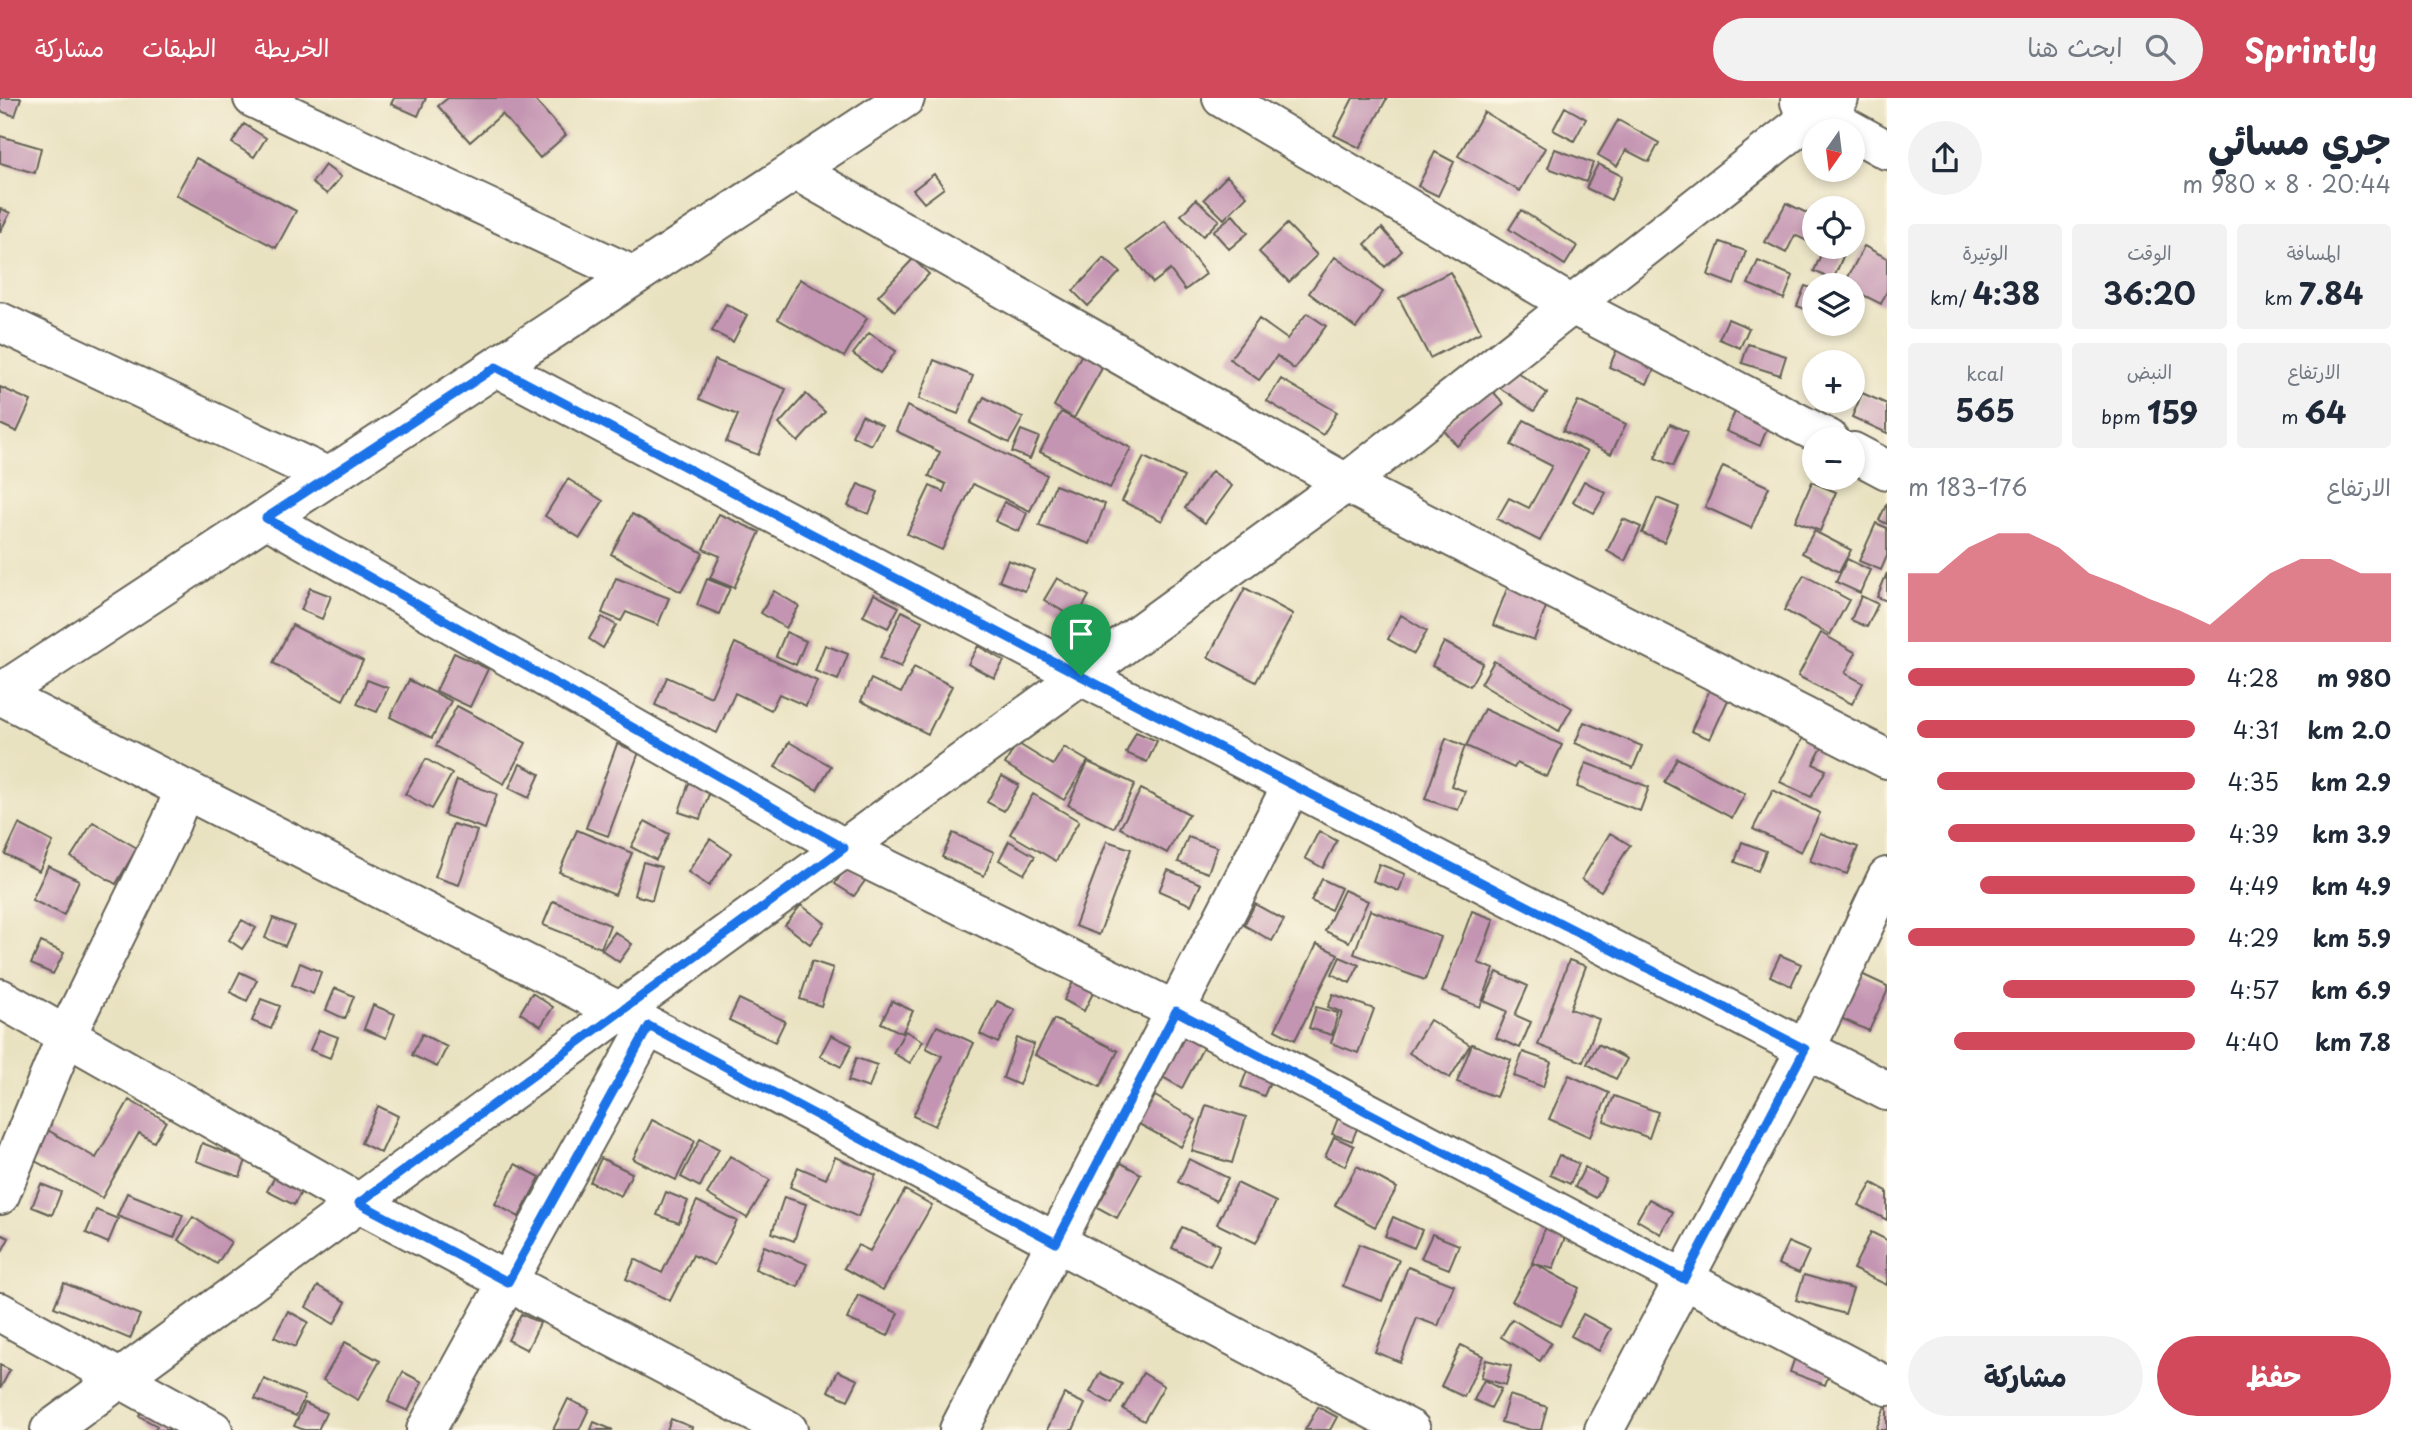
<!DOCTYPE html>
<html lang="ar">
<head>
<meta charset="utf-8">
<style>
	body { margin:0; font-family:"Playpen Sans","Playpen Sans Arabic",sans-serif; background:#f2f2f3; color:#1f2937; direction:rtl; height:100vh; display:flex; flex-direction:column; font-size:26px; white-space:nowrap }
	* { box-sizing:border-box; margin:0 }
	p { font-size:23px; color:#747a83 }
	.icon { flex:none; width:38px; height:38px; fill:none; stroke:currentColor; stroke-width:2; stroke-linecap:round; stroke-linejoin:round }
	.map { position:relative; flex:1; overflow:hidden; direction:ltr }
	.side { display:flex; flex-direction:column; background:#fff; width:525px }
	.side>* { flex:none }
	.needle { width:46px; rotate:194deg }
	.controls { position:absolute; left:1802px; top:21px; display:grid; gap:14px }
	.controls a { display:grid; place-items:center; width:63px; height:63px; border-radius:50%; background:#fff; box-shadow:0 4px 10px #0003; font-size:35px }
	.pin { position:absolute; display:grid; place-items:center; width:60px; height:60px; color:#fff; margin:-72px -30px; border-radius:50% 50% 50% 0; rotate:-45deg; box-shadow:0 0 7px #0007 }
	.pin .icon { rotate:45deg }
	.round { display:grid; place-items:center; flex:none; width:74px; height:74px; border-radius:37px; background:#f2f2f3 }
	.summary { display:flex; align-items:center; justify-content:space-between; height:119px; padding:0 21px }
	h1 { font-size:38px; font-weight:700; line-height:52px }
	.figures { display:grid; grid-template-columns:repeat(3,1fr); gap:10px; height:119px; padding:7px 21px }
	.figures div { display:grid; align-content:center; border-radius:7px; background:#f2f2f3; text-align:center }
	.figures b { font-size:30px; font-weight:700 }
	.figures small { font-size:19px; font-weight:400 }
	.figures p { font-size:19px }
	.chart { height:196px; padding:14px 21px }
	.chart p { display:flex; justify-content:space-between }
	.chart svg { width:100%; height:126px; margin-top:7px; fill:#d1495b; opacity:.7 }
	.cta { display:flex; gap:14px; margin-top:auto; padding:14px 21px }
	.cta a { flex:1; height:80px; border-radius:42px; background:#d1495b; color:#fff; font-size:28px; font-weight:700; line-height:80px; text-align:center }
	.cta a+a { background:#f2f2f3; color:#1f2937 }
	ul { padding:0 21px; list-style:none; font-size:23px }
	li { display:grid; grid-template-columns:112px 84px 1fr; align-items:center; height:52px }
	li i { height:18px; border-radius:9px; background:#d1495b }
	header { display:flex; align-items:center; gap:42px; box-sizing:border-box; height:98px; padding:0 35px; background:#d1495b; color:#fff }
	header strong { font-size:33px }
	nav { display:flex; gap:38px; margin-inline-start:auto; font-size:24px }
	.search { width:490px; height:63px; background:#f2f2f3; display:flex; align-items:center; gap:18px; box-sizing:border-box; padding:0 24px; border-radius:38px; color:#747a83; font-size:26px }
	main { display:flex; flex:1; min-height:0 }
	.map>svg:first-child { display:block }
</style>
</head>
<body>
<header>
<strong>Sprintly</strong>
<div class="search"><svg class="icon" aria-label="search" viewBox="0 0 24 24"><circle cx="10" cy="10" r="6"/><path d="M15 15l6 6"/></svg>ابحث هنا</div>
<nav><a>الخريطة</a><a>الطبقات</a><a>مشاركة</a></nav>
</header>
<main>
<section class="side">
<div class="summary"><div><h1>جري مسائي</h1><p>20:44 · 8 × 980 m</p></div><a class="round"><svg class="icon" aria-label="share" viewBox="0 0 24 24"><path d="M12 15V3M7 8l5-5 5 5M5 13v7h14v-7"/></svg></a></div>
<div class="figures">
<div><p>المسافة</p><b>7.84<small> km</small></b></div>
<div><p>الوقت</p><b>36:20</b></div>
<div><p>الوتيرة</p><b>4:38<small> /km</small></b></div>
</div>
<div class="figures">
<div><p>الارتفاع</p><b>64<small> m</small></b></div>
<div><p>النبض</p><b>159<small> bpm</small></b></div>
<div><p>kcal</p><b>565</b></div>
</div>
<div class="chart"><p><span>الارتفاع</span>176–183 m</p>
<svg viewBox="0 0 160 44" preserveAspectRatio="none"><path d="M0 44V20L10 20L20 11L30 6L40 6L50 11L60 20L70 24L80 29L90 33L100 38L110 29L120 20L130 15L140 15L150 20L160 20V44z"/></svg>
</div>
<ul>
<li><b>980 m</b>4:28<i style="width:100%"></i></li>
<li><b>2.0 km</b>4:31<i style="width:97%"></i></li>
<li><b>2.9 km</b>4:35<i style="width:90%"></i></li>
<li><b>3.9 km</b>4:39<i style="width:86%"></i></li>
<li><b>4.9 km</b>4:49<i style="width:75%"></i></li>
<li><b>5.9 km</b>4:29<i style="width:100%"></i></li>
<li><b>6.9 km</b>4:57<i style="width:67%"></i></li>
<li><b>7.8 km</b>4:40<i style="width:84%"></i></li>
</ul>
<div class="cta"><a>حفظ</a><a>مشاركة</a></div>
</section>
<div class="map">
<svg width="1887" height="1332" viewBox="0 0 1887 1332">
	<rect width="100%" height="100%" fill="#fcf5e5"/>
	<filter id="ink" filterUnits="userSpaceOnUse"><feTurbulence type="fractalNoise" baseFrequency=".0143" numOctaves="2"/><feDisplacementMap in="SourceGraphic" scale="14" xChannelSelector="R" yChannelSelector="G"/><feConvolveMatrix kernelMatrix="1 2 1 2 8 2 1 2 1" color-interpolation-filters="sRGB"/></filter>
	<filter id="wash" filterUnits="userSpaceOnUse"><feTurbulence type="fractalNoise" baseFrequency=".00686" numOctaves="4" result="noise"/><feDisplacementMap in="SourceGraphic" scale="28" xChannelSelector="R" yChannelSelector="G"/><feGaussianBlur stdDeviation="1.57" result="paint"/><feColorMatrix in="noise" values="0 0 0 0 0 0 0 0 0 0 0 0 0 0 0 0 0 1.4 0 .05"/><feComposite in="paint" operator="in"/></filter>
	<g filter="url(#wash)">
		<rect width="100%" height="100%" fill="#e9e2c1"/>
		<g id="blocks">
			<!-- building -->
			<path fill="#c495b2" d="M0 0H21L15 18 0 13Z
				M394 0H426L418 18 391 6Z
				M448 0H533L566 37 540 60 502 16 470 44 438 8Z
				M1353 0H1387L1360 50 1334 37Z
				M1565 9 1586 21 1574 43 1553 32Z
				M1484 14 1545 50 1520 93 1458 58Z
				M1618 22 1659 45 1649 64 1626 52 1617 68 1598 57Z
				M244 26 266 40 254 59 232 45Z
				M0 38 41 50 35 75 0 65Z
				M1555 51 1593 65 1586 84 1548 70Z
				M1435 54 1454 64 1438 98 1418 88Z
				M196 60 296 113 276 150 176 97Z
				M1598 66 1622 78 1611 102 1586 90Z
				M325 67 341 79 327 96 312 85Z
				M934 76 944 90 924 105 913 92Z
				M1227 78 1247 98 1224 121 1204 101Z
				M1196 101 1219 122 1203 138 1181 117Z
				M1786 105 1815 119V147L1795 137 1786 155 1765 144Z
				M0 110 10 115 0 134Z
				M1521 112 1577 148 1565 167 1509 131Z
				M1233 117 1248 135 1229 151 1213 133Z
				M1165 123 1206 176 1185 192 1170 172 1153 185 1127 152Z
				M1287 126 1317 157 1289 184 1259 154Z
				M1382 130 1402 153 1385 169 1365 146Z
				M1720 144 1746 153 1734 187 1708 177Z
				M1864 148 1887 160V193L1881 206 1853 192V187H1844Z
				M1824 149 1844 156 1833 182 1814 173Z
				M1335 159 1383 194 1356 230 1309 195Z
				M1104 160 1120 174 1088 208 1073 193Z
				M913 161 929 176 895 213 878 198Z
				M1758 163 1793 178 1784 201 1748 186Z
				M1450 174 1481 234 1430 260 1399 200Z
				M800 181 867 220 844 259 778 221Z
				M1805 188 1815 191V215L1797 208Z
				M726 206 747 217 733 244 712 233Z
				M1307 215 1326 228 1294 271 1277 258 1259 282 1230 261 1259 221 1287 241Z
				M1728 221 1749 230 1740 250 1719 241Z
				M869 235 896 253 880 275 853 256Z
				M1748 246 1786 258 1780 277 1742 265Z
				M1618 249 1656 267 1647 286 1609 269Z
				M1083 254 1105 265 1074 320 1054 308Z
				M715 262 786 291 758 357 726 344 738 317 699 301Z
				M934 262 973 278 958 316 919 301Z
				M1514 272 1547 295 1534 313 1500 290Z
				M1281 281 1337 314 1323 337 1267 303Z
				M0 289 31 303 17 334 0 326Z
				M1489 289 1504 306 1457 348 1442 330Z
				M1862 295 1887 306V335L1852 319Z
				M806 296 825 314 798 344 779 326Z
				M984 299 1023 320 1009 345 970 325Z
				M1578 303 1626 326 1611 356 1563 333Z
				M907 308 1047 377 1030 413 973 386 942 452 907 436 930 388 943 394 946 386 929 378 940 354 896 333Z
				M1736 312 1769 326 1760 348 1726 333Z
				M1061 314 1131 350 1110 390 1040 354Z
				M862 317 882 327 871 347 852 338Z
				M1524 322 1587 354 1540 443 1497 421 1509 400 1529 410 1552 368 1511 347Z
				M1670 326 1688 334 1673 368 1655 360Z
				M1021 332 1039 339 1030 361 1012 354Z
				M1144 359 1184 379 1162 423 1122 403Z
				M1723 368 1769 389 1751 430 1705 409Z
				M1212 373 1232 388 1205 425 1185 410Z
				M568 381 603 403 580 440 545 418Z
				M1584 383 1606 395 1594 415 1573 404Z
				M1812 384 1836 394 1820 433 1795 423Z
				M858 386 878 394 869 416 848 408Z
				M1055 387 1105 406 1090 446 1039 428Z
				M1657 400 1679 409 1664 444 1642 435Z
				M1004 404 1027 415 1019 434 995 423Z
				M1887 405V426L1879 422Z
				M632 416 703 455 681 494 611 456Z
				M719 416 760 434 734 490 710 480 720 458 703 451Z
				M1623 421 1641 429 1625 463 1607 453Z
				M1876 425 1887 430V458L1881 472 1859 463Z
				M1814 433 1851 452 1839 474 1802 455Z
				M1847 461 1870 472 1860 495 1836 484Z
				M1008 462 1034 472 1025 493 999 483Z
				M1887 475V503L1877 499Z
				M1804 477 1849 502 1830 537 1784 512Z
				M616 480 669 500 658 527 626 514 621 523 602 515Z
				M1057 480 1089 498 1076 521 1044 502Z
				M707 481 730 490 719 516 697 507Z
				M1510 483 1550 498 1534 542 1493 527Z
				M310 490 331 498 322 521 301 512Z
				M1245 490 1293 516 1256 584 1208 559Z
				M774 493 799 508 786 530 761 515Z
				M874 496 899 509 888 530 863 518Z
				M1861 498 1878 506 1867 529 1851 522Z
				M902 513 922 523 901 569 880 560Z
				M1401 517 1427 533 1414 556 1388 541Z
				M602 519 616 527 603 550 589 541Z
				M292 527 363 563 343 602 273 565Z
				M786 534 806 543 796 567 776 558Z
				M1821 535 1856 555 1845 575 1863 585 1852 606 1798 578Z
				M1444 544 1483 565 1470 588 1432 568Z
				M735 545 817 583 806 608 779 596 771 612 735 595 717 635 655 607 667 579 711 599Z
				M825 547 848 556 838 582 815 573Z
				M978 548 1004 563 994 580 968 566Z
				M454 555 488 571 470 609 436 593Z
				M1494 563 1572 610 1559 633 1481 586Z
				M914 569 952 588 928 636 861 603 871 581 901 595Z
				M367 582 388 590 377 614 357 606Z
				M409 582 451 603 432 640 390 619Z
				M1711 589 1730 598 1710 641 1691 633Z
				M457 608 526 645 504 686 436 648Z
				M1484 611 1562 647 1547 679 1517 665 1514 670 1466 648Z
				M1584 624 1642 648 1633 670 1575 645Z
				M1136 634 1157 643 1147 664 1126 655Z
				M1805 636 1824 646 1813 666 1826 672 1811 699 1780 684Z
				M1446 640 1465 648 1451 688 1465 693 1458 712 1425 701Z
				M789 644 831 668 817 692 775 669Z
				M1017 645 1053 667 1064 649 1088 663 1064 702 1005 666Z
				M617 646 639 654 608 738 586 730Z
				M1677 660 1745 696 1732 720 1664 684Z
				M426 661 452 676 432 711 405 696Z
				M1088 664 1135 686 1114 730 1068 707Z
				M1586 665 1649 689 1640 713 1577 689Z
				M520 666 540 676 529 700 509 690Z
				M1002 678 1019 687 1004 713 987 704Z
				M457 682 497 696 485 731 444 717Z
				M690 682 711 690 700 721 679 714Z
				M1141 691 1189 716 1167 755 1120 730Z
				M1773 692 1820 715 1801 754 1753 731Z
				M1033 696 1079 723 1056 763 1010 736Z
				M645 723 669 736 656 762 631 749Z
				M93 724 137 750 116 786 71 759Z
				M19 726 53 744 39 773 5 756Z
				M453 726 477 733 459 787 435 779Z
				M577 732 632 755 615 797 559 774Z
				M1319 733 1337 743 1323 770 1305 760Z
				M953 735 994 754 984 778 942 759Z
				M1610 735 1630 747 1601 793 1582 781Z
				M1820 735 1858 749 1847 776 1810 763Z
				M1188 739 1217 749 1208 775 1178 764Z
				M710 741 731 755 709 788 688 774Z
				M1009 743 1035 758 1024 776 999 762Z
				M1107 743 1131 751 1099 837 1075 828Z
				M1742 744 1766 753 1758 773 1735 764Z
				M643 764 661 769 652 802 634 797Z
				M1379 766 1405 776 1399 793 1373 783Z
				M847 767 867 780 854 798 835 786Z
				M48 768 79 782 64 817 32 802Z
				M1168 772 1201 786 1191 807 1159 793Z
				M1322 781 1341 790 1331 812 1311 803Z
				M1344 792 1368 803 1349 844 1325 833Z
				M553 803 610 827 601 850 543 827Z
				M1255 806 1284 822 1272 843 1244 827Z
				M801 807 825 825 810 846 785 827Z
				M1370 812 1441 839 1425 882 1354 856Z
				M1472 813 1494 821 1478 865 1494 871 1480 909 1442 894Z
				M273 820 294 828 285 848 265 840Z
				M242 822 256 830 242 851 229 842Z
				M615 834 632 846 619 864 602 852Z
				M41 844 64 855 53 876 31 866Z
				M1317 846 1338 856 1295 942 1275 932Z
				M1780 857 1801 866 1791 888 1770 878Z
				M1340 859 1359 867 1350 885 1332 876Z
				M1569 862 1586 868 1570 911 1599 921 1583 964 1538 947Z
				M812 863 833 870 821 908 800 901Z
				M300 865 321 874 313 896 292 887Z
				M1855 873 1887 888V894L1869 933 1834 917Z
				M240 874 257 882 247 903 230 894Z
				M1497 874 1528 888 1515 917 1531 924 1520 950 1496 940 1507 913 1484 903Z
				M1074 882 1094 893 1084 913 1064 902Z
				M335 890 354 898 345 921 326 912Z
				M532 895 553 909 541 928 520 915Z
				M1333 896 1374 911 1358 955 1331 945 1342 914 1328 909Z
				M261 901 280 908 271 931 252 923Z
				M739 901 785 923 775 944 729 922Z
				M892 903 913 913 902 935 881 925Z
				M997 903 1015 912 998 945 980 936Z
				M373 907 395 916 386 940 364 931Z
				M1316 909 1338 915 1332 937 1309 930Z
				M1054 921 1118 953 1100 989 1035 957Z
				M1430 922 1470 947 1450 980 1409 955Z
				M1183 926 1205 946 1182 990 1161 978Z
				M937 928 974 945 935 1028 913 1018 942 958 926 950Z
				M319 932 338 939 330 960 310 952Z
				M905 933 923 943 910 965 893 955Z
				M422 936 447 949 437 969 412 957Z
				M831 937 852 947 841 969 820 958Z
				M1017 940 1034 946 1019 987 1003 980Z
				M1472 946 1511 962 1496 999 1457 984Z
				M1598 946 1627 961 1616 981 1587 966Z
				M1523 954 1551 964 1543 989 1514 978Z
				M856 960 877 967 869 990 848 983Z
				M1248 970 1272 979 1264 998 1241 989Z
				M1569 977 1609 995 1590 1039 1549 1021Z
				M1155 998 1196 1022 1181 1049 1139 1026Z
				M1614 998 1658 1014 1649 1040 1604 1023Z
				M129 1002 166 1023 154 1044 139 1035 102 1100 28 1059 44 1030 96 1060Z
				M1206 1007 1246 1019 1232 1065 1192 1053Z
				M378 1008 398 1018 381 1055 361 1045Z
				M1340 1015 1360 1023 1352 1043 1332 1036Z
				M652 1022 695 1043 676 1082 633 1061Z
				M1334 1039 1354 1048 1345 1068 1325 1059Z
				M700 1041 719 1051 700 1089 681 1079Z
				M202 1045 246 1062 240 1079 196 1063Z
				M1559 1057 1579 1066 1570 1086 1550 1077Z
				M730 1058 770 1082 747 1120 707 1096Z
				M835 1059 876 1077 858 1119 790 1089 798 1069 826 1081Z
				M601 1060 632 1075 621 1098 590 1084Z
				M1189 1061 1228 1080 1216 1103 1178 1084Z
				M1121 1065 1141 1076 1117 1120 1097 1109Z
				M515 1066 540 1079 519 1119 495 1106Z
				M1357 1068 1397 1090 1375 1129 1335 1107Z
				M1585 1069 1606 1081 1596 1100 1575 1089Z
				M278 1073 305 1087 294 1107 267 1093Z
				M1237 1085 1276 1104 1256 1145 1217 1126Z
				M1872 1085 1887 1093V1122L1859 1107Z
				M41 1086 61 1094 52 1117 32 1109Z
				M905 1092 932 1107 883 1192 844 1170 858 1147 870 1153Z
				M666 1094 688 1103 679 1125 657 1117Z
				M127 1095 183 1117 174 1140 117 1118Z
				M784 1099 806 1106 794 1143 772 1135Z
				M1649 1101 1673 1114 1661 1136 1637 1122Z
				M697 1103 737 1123 714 1167 693 1157 670 1203 626 1181 635 1161 662 1175Z
				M96 1112 118 1121 108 1145 86 1135Z
				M193 1119 231 1144 217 1166 178 1142Z
				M1393 1119 1422 1132 1414 1150 1385 1138Z
				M1548 1123 1568 1131 1553 1171 1532 1165Z
				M1182 1129 1220 1147 1210 1168 1172 1150Z
				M1871 1134 1887 1142V1187L1853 1171Z
				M0 1136 9 1140 0 1157Z
				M1432 1136 1459 1147 1449 1171 1421 1160Z
				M1788 1144 1809 1153 1799 1175 1778 1166Z
				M1359 1146 1399 1162 1382 1203 1343 1188Z
				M764 1148 807 1166 798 1189 755 1171Z
				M1533 1165 1579 1190 1560 1228 1512 1203Z
				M1408 1169 1454 1187 1438 1228 1417 1220 1400 1264 1375 1254Z
				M1804 1177 1853 1191 1845 1216 1796 1202Z
				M64 1185 140 1217 130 1241 54 1209Z
				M318 1188 346 1204 334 1226 306 1209Z
				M858 1197 898 1215 888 1238 847 1221Z
				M288 1213 308 1224 295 1249 274 1239Z
				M521 1216 540 1225 527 1252 508 1242Z
				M1583 1216 1611 1231 1599 1253 1571 1238Z
				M1512 1221 1551 1245 1540 1263 1501 1239Z
				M345 1244 380 1263 358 1302 323 1282Z
				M1461 1247 1483 1258 1464 1299 1441 1288Z
				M1796 1256 1832 1268 1825 1287 1790 1274Z
				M1486 1262 1511 1268 1506 1287 1481 1280Z
				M0 1267 10 1272 0 1291Z
				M838 1273 858 1282 848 1302 828 1293Z
				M403 1274 422 1284 408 1313 388 1304Z
				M1100 1275 1122 1286 1112 1306 1090 1294Z
				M1143 1275 1164 1288 1144 1323 1123 1311Z
				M264 1281 305 1298 296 1318 255 1301Z
				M1484 1282 1501 1291 1491 1310 1474 1302Z
				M1064 1296 1085 1306 1073 1332H1047Z
				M1509 1297 1547 1309 1541 1332H1531L1501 1324Z
				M568 1301 589 1311 579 1332H553Z
				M149 1302 204 1332H155L157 1328 139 1318Z
				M1887 1304V1332H1876L1887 1303Z
				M305 1305 326 1315 318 1332H304L294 1328Z
				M1318 1309 1337 1319 1330 1332H1305Z
				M671 1321 692 1329 691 1332H667Z
				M594 1324 613 1332H591Z"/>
		</g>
	</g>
	<g filter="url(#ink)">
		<use href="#blocks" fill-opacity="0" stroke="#646156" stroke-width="2"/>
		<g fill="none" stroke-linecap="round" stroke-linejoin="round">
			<!-- minor casing -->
			<g stroke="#646156" stroke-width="42">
				<path id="minor" d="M253 0 634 178
					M1222 0 1572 207 1829 341
					M1800 4 1887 52
					M795 72 1346 385 1887 661
					M0 224 329 379
					M496 269 1081 578 1887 993
					M1853 354 1887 372
					M266 420 844 750 1176 913 1887 1288
					M0 595 905 0
					M0 597 648 928 1411 1332
					M0 900 359 1105 788 1332
					M0 1097 66 938 171 725 184 691
					M0 1214 213 1332
					M50 1332 619 914 1346 385 1818 13 1839 0
					M426 1332 648 928
					M959 1332 1292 687
					M1604 1332 1806 951 1887 779"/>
			</g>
			<!-- minor -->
			<use href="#minor" stroke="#fff" stroke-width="38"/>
		</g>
	</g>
	<g fill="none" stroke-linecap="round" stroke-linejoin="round" filter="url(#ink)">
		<!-- route casing -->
		<g stroke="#fff" stroke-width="14">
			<path id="route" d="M496 269 1081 578 1805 951 1684 1181 1176 913 1056 1145 649 928 508 1184 359 1105 844 750 266 420Z"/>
		</g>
		<!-- route -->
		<use href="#route" stroke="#1a73e8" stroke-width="9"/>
	</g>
</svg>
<div class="controls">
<a><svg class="needle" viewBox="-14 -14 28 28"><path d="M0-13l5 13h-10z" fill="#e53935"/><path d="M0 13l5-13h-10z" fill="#747a83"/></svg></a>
<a><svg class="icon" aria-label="locate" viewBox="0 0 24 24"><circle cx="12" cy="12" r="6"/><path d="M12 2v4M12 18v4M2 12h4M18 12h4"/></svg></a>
<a><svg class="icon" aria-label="layers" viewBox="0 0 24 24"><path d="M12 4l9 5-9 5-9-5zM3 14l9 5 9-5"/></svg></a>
<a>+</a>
<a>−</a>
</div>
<div class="pin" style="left:1081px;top:578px;background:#1e9e55"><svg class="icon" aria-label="arrive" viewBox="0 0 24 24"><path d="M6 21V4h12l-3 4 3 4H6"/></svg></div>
</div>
</main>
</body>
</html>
